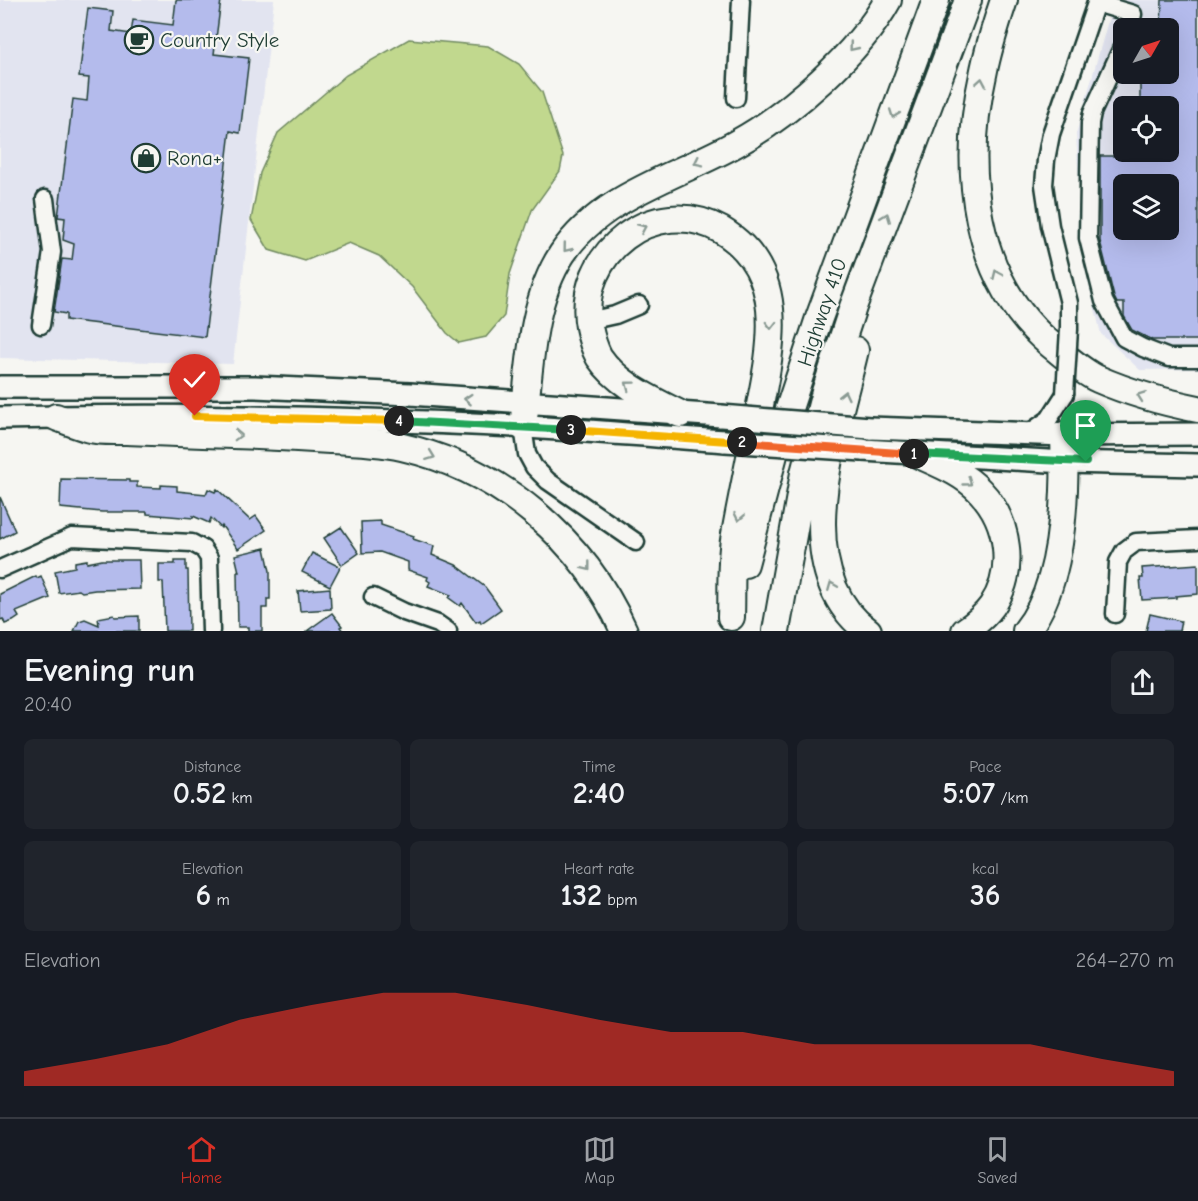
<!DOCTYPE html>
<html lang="en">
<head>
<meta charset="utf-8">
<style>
	body { margin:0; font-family:"Comic Neue",sans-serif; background:#20242c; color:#f1f3f6; height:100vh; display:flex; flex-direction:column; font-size:22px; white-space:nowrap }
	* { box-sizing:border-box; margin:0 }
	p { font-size:20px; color:#9ea1a6 }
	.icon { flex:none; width:33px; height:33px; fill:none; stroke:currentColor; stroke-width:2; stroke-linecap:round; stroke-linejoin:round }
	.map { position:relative; height:631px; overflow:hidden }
	.details { display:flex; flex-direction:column; background:#171b24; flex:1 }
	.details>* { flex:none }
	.needle { width:39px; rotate:51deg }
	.controls { position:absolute; left:1113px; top:18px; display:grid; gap:12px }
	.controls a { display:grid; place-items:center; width:66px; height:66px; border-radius:9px; background:#171b24; box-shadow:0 6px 24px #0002; font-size:30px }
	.pin { position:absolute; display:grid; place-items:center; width:51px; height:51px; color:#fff; margin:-62px -26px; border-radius:50% 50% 50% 0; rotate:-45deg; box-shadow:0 0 6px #0007 }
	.pin .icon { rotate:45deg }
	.km { position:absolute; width:30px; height:30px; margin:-15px; border-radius:50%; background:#222; color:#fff; font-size:16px; line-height:30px; text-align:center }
	.round { display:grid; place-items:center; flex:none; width:63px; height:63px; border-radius:9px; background:#20242c }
	.summary { display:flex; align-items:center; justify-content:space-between; height:102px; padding:0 24px }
	h1 { font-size:33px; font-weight:700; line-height:45px }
	.stats { display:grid; grid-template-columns:repeat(3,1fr); gap:9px; height:102px; padding:6px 24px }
	.stats div { display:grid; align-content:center; border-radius:9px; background:#20242c; text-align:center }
	.stats b { font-size:30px; font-weight:700 }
	.stats small { font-size:16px; font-weight:400 }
	.stats p { font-size:16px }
	.chart { height:168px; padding:12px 24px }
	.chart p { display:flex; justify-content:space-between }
	.chart svg { width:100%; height:108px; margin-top:6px; fill:#d93025; opacity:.7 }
	.tab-bar { display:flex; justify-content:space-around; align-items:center; height:84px; border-top:2px solid #363941; background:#171b24; font-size:16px; color:#9ea1a6 }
	.tab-bar a { display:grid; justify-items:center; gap:3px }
	.tab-bar .selected { color:#d93025 }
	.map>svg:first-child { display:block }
</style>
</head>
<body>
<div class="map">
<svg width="1198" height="631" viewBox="0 0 1198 631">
	<rect width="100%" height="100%" fill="#f6f6f2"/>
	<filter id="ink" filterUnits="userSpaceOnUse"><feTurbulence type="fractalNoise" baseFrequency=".0167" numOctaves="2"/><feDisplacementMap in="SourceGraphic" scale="12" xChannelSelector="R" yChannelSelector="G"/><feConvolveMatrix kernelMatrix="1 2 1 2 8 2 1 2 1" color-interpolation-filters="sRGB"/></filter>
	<g filter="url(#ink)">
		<!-- built -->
		<path fill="#e2e4f0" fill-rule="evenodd" d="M0 0H274L233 364 0 358Z
			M1114 0H1198V369L1140 370 1101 334 1084 264 1076 134ZM1124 28H1168V74H1124ZM1124 106H1168V152H1124ZM1124 184H1168V230H1124Z"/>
		<!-- green -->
		<path fill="#c1d88e" stroke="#708a61" stroke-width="1.5" d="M409 39 488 46 519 64 542 92 563 156 560 171 532 210 510 274 504 316 486 337 459 343 447 333 412 287 379 256 349 243 305 261 269 250 251 220 260 173 278 133 346 75Z"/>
		<!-- building -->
		<path fill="#b4bbec" stroke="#1f3d34" stroke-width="1.5" fill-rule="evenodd" d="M176 0H221L214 54 249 58 240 133 230 131 205 337 66 320V314L54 312 62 259 72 260 74 244 63 240 65 218 58 217 73 99 87 101 89 78 79 77 88 8 113 11 111 31 131 34 133 20 173 25Z
			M1162 0H1198V340H1152L1132 330 1124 316V303H1117L1114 297 1100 241V156H1122V152H1168V106H1140V76L1168 74V28H1161ZM1124 184H1168V230H1124Z
			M61 479 129 480V482H137V487L161 488V485L177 486V491L206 494 208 489 215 492 217 489 250 520 256 516 266 530 238 549 222 526 221 528 211 518 209 523 193 516V518L147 514V512H102L60 508Z
			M0 497 15 531 0 539Z
			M381 521V525L414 536 413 539 434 546 432 555 456 565 485 587 501 609 481 623 480 620 476 622 462 603 460 606 449 598 451 595 428 586 430 582 427 580 428 577 408 570V562L380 552 362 553 361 522Z
			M341 527 359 553 342 565 324 538Z
			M265 548 270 571V599H267V608H262V631H248V627H238L237 572H239L235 555Z
			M312 553 340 567 330 586 302 572Z
			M87 560V563L102 560H139L140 589 95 590 82 592 79 590 59 593 55 571 75 567V562Z
			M175 561H186V570H188L189 631H165L163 582H159V564H175Z
			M1198 564V594L1176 596V598L1142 600 1140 578H1143L1142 568Z
			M36 576 37 578 41 576 50 598 16 612 19 617 13 621 5 624 3 619 0 620V594Z
			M330 588 331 609 300 611 298 591Z
			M332 613 342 626 340 627 343 631H307Z
			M1150 614 1181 621 1179 631H1146Z
			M114 615 115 617 139 616V631H74L79 621 85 619 99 625 98 618Z"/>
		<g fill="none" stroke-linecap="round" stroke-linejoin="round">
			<!-- minor casing -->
			<g stroke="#1f3d34" stroke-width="21">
				<path id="minor" d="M1096 3 1133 14 1130 28
					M1124 43 1092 113 1090 123 1088 238 1104 301 1124 338 1143 348 1169 358H1198
					M736 98 741 0
					M588 321 615 315 639 305
					M41 325 52 252 45 199
					M1069 329V303L1050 226 1044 185 1046 160 1051 134 1097 0
					M523 427 527 454 534 467 548 481 636 542
					M1029 433 1049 419 1065 394
					M0 569 72 537 192 543 203 549 209 558 211 631
					M373 597 404 612 438 624 448 631
					M1115 614 1118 562 1124 551 1136 542 1198 539"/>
			</g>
			<!-- major casing -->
			<g stroke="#1f3d34" stroke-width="26">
				<path id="major" d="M0 387H255L410 394 721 416
					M0 418C165 414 329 417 494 425 571 429 648 436 725 441
					M870 428 1064 435 1198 434
					M863 450 1065 462 1198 465"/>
			</g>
			<!-- highway casing -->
			<g stroke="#1f3d34" stroke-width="30">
				<path id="highway" d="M1004 0C996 24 988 49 983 75 962 168 973 279 1050 344 1065 356 1081 371 1098 379 1130 393 1163 402 1198 409
					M855 350C836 432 785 571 868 631
					M680 414C651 399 618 385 599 357 594 348 591 337 589 327 575 254 655 192 721 230 792 272 770 354 757 420 750 460 741 500 734 540 730 565 732 592 731 617
					M56 417C67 421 78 426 90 429 101 432 115 431 126 431 152 432 177 433 203 434 245 435 288 437 330 440 354 441 379 442 402 447 500 469 584 540 624 631
					M523 427C530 370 530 303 562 254 601 195 679 176 737 143 790 114 859 53 888 0
					M917 454C939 464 963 473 980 491 1009 521 1016 571 992 606 985 616 975 624 965 631
					M745 564 775 451 819 318 936 0
					M776 631 804 473 825 392 853 307 968 0
					M1026 631C1064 584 1066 493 1064 435"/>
			</g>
			<!-- minor -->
			<use href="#minor" stroke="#f6f6f2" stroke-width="16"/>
			<!-- major -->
			<use href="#major" stroke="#f6f6f2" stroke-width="21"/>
			<!-- highway -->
			<use href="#highway" stroke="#f6f6f2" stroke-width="26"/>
			<!-- minor-bridge casing -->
			<g stroke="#1f3d34" stroke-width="21" stroke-linecap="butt">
				<path id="minor-bridge" d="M1065 394 1069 329"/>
			</g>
			<!-- major-bridge casing -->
			<g stroke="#1f3d34" stroke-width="26" stroke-linecap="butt">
				<path id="major-bridge" d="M721 416 870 428
					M725 441 863 450"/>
			</g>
			<!-- minor-bridge -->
			<use href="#minor-bridge" stroke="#f6f6f2" stroke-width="16"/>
			<!-- major-bridge -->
			<use href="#major-bridge" stroke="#f6f6f2" stroke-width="21"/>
		</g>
		<!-- one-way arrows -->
		<defs><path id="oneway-chevron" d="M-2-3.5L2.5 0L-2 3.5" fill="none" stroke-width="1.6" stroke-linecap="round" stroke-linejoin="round" transform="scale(1.5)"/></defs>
		<g stroke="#8a9a93">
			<use href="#oneway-chevron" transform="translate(853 47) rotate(129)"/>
			<use href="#oneway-chevron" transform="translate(981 82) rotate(-80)"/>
			<use href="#oneway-chevron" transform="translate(894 114) rotate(110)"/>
			<use href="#oneway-chevron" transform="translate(698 162) rotate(154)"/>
			<use href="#oneway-chevron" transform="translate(886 217) rotate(-69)"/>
			<use href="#oneway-chevron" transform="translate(642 228) rotate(-24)"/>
			<use href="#oneway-chevron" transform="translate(567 248) rotate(129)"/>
			<use href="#oneway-chevron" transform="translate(997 274) rotate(-114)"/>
			<use href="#oneway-chevron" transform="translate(771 325) rotate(91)"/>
			<use href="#oneway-chevron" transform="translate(629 385) rotate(-143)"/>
			<use href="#oneway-chevron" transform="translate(844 395) rotate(-77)"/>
			<use href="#oneway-chevron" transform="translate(1141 396) rotate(-160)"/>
			<use href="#oneway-chevron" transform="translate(468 399) rotate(-176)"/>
			<use href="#oneway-chevron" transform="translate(238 435) rotate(2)"/>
			<use href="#oneway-chevron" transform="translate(431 456) rotate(21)"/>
			<use href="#oneway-chevron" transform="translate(968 482) rotate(36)"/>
			<use href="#oneway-chevron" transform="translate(739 517) rotate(101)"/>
			<use href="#oneway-chevron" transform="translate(587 567) rotate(52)"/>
			<use href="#oneway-chevron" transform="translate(832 586) rotate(-112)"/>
		</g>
	</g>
	<g fill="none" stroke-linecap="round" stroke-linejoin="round" filter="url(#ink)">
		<!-- split-1 casing -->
		<g stroke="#fff" stroke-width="12">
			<path id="split-1" d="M914 454 1086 462"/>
		</g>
		<!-- split-2 casing -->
		<g stroke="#fff" stroke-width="12">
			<path id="split-2" d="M742 442 914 454"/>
		</g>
		<!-- split-3 casing -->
		<g stroke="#fff" stroke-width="12">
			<path id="split-3" d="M571 430 742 442"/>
		</g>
		<!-- split-4 casing -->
		<g stroke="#fff" stroke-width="12">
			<path id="split-4" d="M399 421 571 430"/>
		</g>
		<!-- split-5 casing -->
		<g stroke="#fff" stroke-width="12">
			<path id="split-5" d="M195 416 399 421"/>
		</g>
		<!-- split-1 -->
		<use href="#split-1" stroke="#22a559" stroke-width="8"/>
		<!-- split-2 -->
		<use href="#split-2" stroke="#f0652b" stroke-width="8"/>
		<!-- split-3 -->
		<use href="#split-3" stroke="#f5b400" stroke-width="8"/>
		<!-- split-4 -->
		<use href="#split-4" stroke="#22a559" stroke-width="8"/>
		<!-- split-5 -->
		<use href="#split-5" stroke="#f5b400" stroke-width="8"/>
	</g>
	<!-- icons -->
	<defs>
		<g id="cafe-ring" transform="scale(1.5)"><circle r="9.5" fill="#f6f6f2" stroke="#1f3d34" stroke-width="1.5"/><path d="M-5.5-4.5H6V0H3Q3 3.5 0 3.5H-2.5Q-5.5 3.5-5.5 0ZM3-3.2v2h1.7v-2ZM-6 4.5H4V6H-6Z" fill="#1f3d34"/></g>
		<g id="shop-ring" transform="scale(1.5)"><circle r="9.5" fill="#f6f6f2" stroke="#1f3d34" stroke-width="1.5"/><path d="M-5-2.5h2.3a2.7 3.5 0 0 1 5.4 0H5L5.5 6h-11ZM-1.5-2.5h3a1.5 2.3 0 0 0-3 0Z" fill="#1f3d34"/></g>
	</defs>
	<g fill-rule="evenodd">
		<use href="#cafe-ring" x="139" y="40"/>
		<use href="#shop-ring" x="146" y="158"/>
	</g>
	<g text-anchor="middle" stroke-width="4.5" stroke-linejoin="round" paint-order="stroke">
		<!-- poi labels -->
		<g font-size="21" fill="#1f3d34" stroke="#f6f6f2" text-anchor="start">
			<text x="160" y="47">Country Style</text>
			<text x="167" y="165">Rona+</text>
		</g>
		<!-- street labels -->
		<g font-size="21" fill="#1f3d34" stroke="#f6f6f2">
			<text transform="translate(822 312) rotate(-71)" y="7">Highway 410</text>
		</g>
	</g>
</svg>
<div class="controls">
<a><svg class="needle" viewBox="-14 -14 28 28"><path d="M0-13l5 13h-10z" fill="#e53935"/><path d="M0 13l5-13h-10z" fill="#9ea1a6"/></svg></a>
<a><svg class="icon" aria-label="locate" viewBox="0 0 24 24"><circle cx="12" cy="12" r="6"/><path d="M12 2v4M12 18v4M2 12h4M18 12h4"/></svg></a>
<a><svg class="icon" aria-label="layers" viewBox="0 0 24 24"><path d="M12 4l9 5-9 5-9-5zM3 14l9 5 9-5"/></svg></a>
</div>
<div class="pin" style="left:1086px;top:462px;background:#1e9e55"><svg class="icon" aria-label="arrive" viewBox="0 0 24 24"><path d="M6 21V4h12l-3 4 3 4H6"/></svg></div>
<div class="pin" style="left:195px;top:416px;background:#d93025"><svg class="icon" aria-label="check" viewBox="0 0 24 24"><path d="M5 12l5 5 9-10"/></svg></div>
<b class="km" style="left:914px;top:454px">1</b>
<b class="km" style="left:742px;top:442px">2</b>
<b class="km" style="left:571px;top:430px">3</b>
<b class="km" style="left:399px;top:421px">4</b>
</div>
<section class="details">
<div class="summary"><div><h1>Evening run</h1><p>20:40</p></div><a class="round"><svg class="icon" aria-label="share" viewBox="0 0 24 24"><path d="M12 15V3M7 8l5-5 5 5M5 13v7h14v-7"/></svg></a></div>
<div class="stats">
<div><p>Distance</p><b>0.52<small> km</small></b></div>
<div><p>Time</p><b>2:40</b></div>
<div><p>Pace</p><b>5:07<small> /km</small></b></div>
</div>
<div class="stats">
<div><p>Elevation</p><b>6<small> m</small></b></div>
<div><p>Heart rate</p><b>132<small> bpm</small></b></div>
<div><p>kcal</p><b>36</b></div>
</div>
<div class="chart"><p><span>Elevation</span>264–270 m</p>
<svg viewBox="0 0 160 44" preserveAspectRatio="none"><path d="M0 44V38L10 33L20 27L30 17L40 11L50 6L60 6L70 11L80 17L90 22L100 22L110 27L120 27L130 27L140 27L150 33L160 38V44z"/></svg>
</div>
</section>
<nav class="tab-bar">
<a class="selected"><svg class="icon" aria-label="home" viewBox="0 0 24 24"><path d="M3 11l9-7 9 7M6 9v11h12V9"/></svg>Home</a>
<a><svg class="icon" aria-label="map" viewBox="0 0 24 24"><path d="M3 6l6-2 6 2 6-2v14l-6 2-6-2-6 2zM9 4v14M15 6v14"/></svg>Map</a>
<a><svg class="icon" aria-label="saved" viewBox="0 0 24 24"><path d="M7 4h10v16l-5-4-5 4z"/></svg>Saved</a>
</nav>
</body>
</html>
